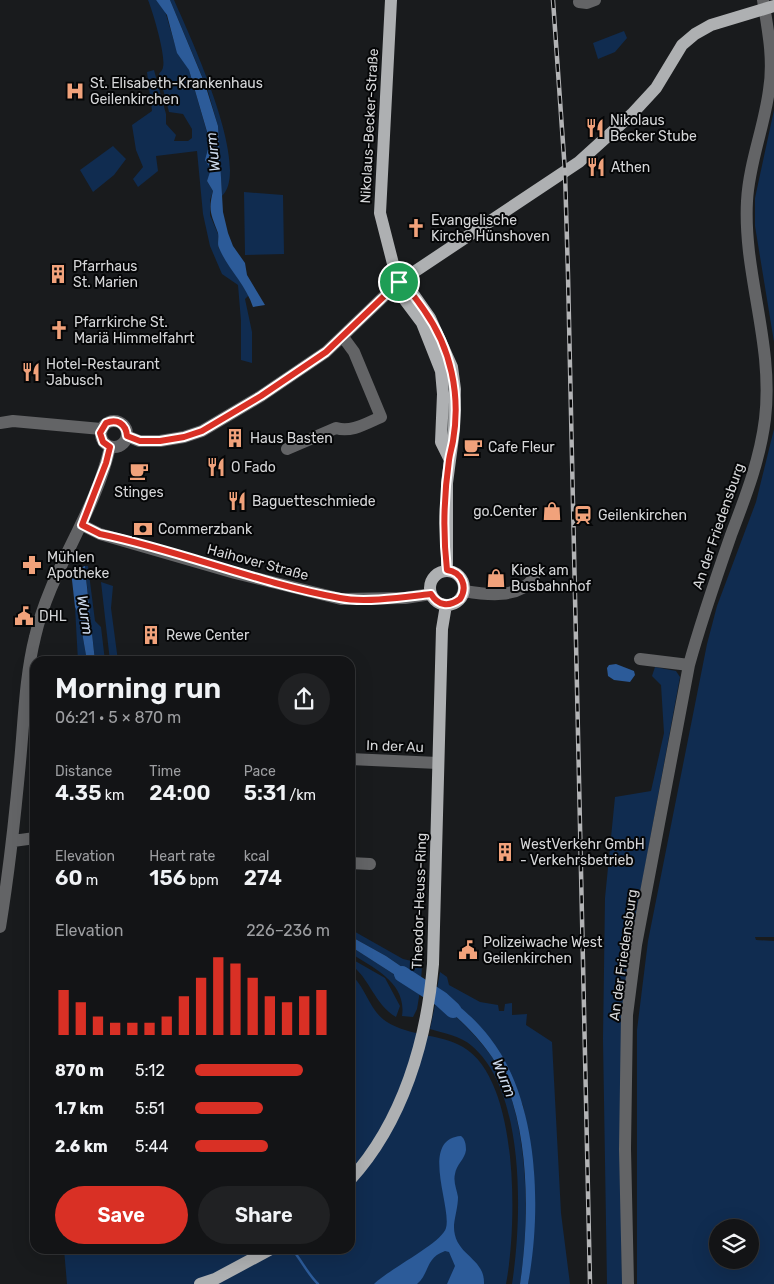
<!DOCTYPE html>
<html lang="en">
<head>
<meta charset="utf-8">
<style>
	body { margin:0; font-family:Rubik,sans-serif; background:#202123; color:#f1f3f6; height:100vh; display:flex; flex-direction:column; font-size:19px; white-space:nowrap }
	* { box-sizing:border-box; margin:0 }
	p { font-size:16px; color:#9d9ea1 }
	.icon { flex:none; width:28px; height:28px; fill:none; stroke:currentColor; stroke-width:2; stroke-linecap:round; stroke-linejoin:round }
	.map { position:relative; flex:1; overflow:hidden }
	.side { position:absolute; left:30px; top:656px; width:325px; height:598px; display:flex; flex-direction:column; background:#131416; border-radius:15px; box-shadow:0 5px 20px #0002,0 0 0 1px #323335 }
	.side>* { flex:none }
	.buttons { position:absolute; left:709px; top:1219px; display:grid; gap:10px }
	.buttons a { display:grid; place-items:center; width:50px; height:50px; border-radius:50%; background:#131416; box-shadow:0 5px 20px #0002,0 0 0 1px #323335; font-size:25px }
	.pin { position:absolute; display:grid; place-items:center; width:42px; height:42px; color:#fff; margin:-21px; border:2px solid #fff; border-radius:50%; box-shadow:0 1px 5px #0007 }
	.round { display:grid; place-items:center; flex:none; width:52px; height:52px; border-radius:26px; background:#202123 }
	.headline { display:flex; align-items:center; justify-content:space-between; height:85px; padding:0 25px }
	h1 { font-size:28px; font-weight:600; line-height:38px }
	.metrics { display:grid; grid-template-columns:repeat(3,1fr); gap:8px; height:85px; padding:5px 25px }
	.metrics div { display:grid; align-content:center }
	.metrics b { font-size:21px; font-weight:600 }
	.metrics small { font-size:14px; font-weight:400 }
	.metrics p { font-size:14px }
	.chart { height:140px; padding:10px 25px }
	.chart p { display:flex; justify-content:space-between }
	.chart svg { width:100%; height:90px; margin-top:5px; stroke:#d93025; stroke-width:6 }
	.cta { display:flex; gap:10px; margin-top:auto; padding:10px 25px }
	.cta a { flex:1; height:58px; border-radius:30px; background:#d93025; color:#fff; font-size:20px; font-weight:600; line-height:58px; text-align:center }
	.cta a+a { background:#202123; color:#f1f3f6 }
	ul { padding:0 25px; list-style:none; font-size:16px }
	li { display:grid; grid-template-columns:80px 60px 1fr; align-items:center; height:38px }
	li i { height:12px; border-radius:6px; background:#d93025 }
	.map>svg:first-child { display:block }
</style>
</head>
<body>
<div class="map">
<svg width="774" height="1284" viewBox="0 0 774 1284">
	<rect width="100%" height="100%" fill="#191b1d"/>
	<!-- green -->
	<path fill="#102c50" fill-rule="evenodd" d="M148 0H156L165 11 175 45 189 70 206 129 210 142 212 171 207 181 213 191 210 200V215L218 234V247L249 295 245 299 252 332V363L241 360V321L238 285 222 274 210 246 203 214 197 151 156 156 158 171 138 187 133 179 143 167 136 150 132 125 152 111 147 72 154 70 166 114V124L176 135 174 141H188L192 138V129L183 114 169 112 159 74C160 72 163 70 163 67 166 56 153 12 148 0Z
		M170 0H174C189 34 252 168 222 196L218 126 207 88Z
		M624 31 627 38 615 52 598 59 593 43Z
		M774 110V342L755 226V198Z
		M113 146 126 159 114 175 93 192 80 170Z
		M244 192 283 195 284 254 245 255Z
		M774 429V937H755L756 940 774 941V1284H637V1030L648 941 707 644 717 606 756 502ZM718 1228H750V1260H718Z
		M85 566H88L95 621 101 627 105 661H95Z
		M101 582 113 586 111 608 118 661H110Z
		M75 607 79 615 87 661H78Z
		M655 667 676 671 680 677 631 943 621 1189 622 1284H607L603 1039 605 898 615 797 651 791 664 733 661 685 652 676Z
		M350 929 403 959 416 962 422 967 421 980 386 956 350 936Z
		M350 946 420 991 417 1009 413 1017 402 1016C407 983 374 968 350 953Z
		M350 958 385 978 400 1006 396 1017C374 1004 370 978 350 964Z
		M440 972 447 977 449 985 480 1002 498 1005 499 1011H504L505 1004 512 1003V1015L527 1014 526 1025 552 1042 561 1213 570 1284H528L533 1241 534 1171 523 1105 469 1015 437 989Z
		M350 974C366 986 369 1011 387 1022 409 1036 441 1034 463 1047 520 1080 517 1227 506 1284H67L64 1249H350Z
		M436 1000C457 1016 476 1035 492 1057 530 1113 530 1219 520 1284H512C522 1220 526 1092 472 1046 461 1036 443 1033 430 1029Z"/>
	<!-- water -->
	<path fill="#2c5b99" d="M156 0H170L205 84 218 126 223 212 228 233 233 246 245 263 247 275 265 305 253 307C246 285 228 269 219 248 217 244 219 238 218 233 211 214 208 211 213 191L207 181 211 169 205 160 210 142 189 70 177 53 167 15Z
		M85 566 86 578 95 661H87L79 615 75 607 71 571Z
		M616 664 634 671 635 675 630 682 614 680 608 676 607 668 609 665Z
		M350 936 386 956 421 980 420 991 350 946Z
		M437 989C456 1003 476 1019 490 1038 539 1101 542 1209 528 1284H520C530 1216 531 1116 492 1057 477 1035 457 1016 436 1000Z
		M461 1136C465 1139 466 1144 466 1150 465 1159 456 1165 455 1174 453 1182 457 1190 458 1197 458 1206 455 1216 454 1225 453 1256 485 1256 484 1284H447L455 1266 449 1252 445 1251C425 1258 430 1273 417 1284H374C389 1269 442 1243 446 1228 452 1207 419 1139 461 1136Z"/>
	<g fill="none" stroke-linecap="round" stroke-linejoin="round">
		<!-- stream -->
		<path stroke="#2c5b99" stroke-width="2.5" d="M292 1249C302 1261 307 1273 318 1284"/>
		<!-- river -->
		<path stroke="#2c5b99" stroke-width="16" d="M402 974 441 999 453 1010"/>
		<!-- minor -->
		<path stroke="#636466" stroke-width="12" d="M579 2 587 3 595 0
			M101 434a13 13 0 1 1 26 0a13 13 0 1 1-26 0Z
			M0 423 13 421 101 429
			M127 436 139 441H160L184 437 202 431 261 396 326 352 399 282
			M287 449 336 428C351 433 367 423 381 417L354 352 343 337
			M82 525 100 534 235 573 341 599 405 598 431 594
			M464 591C487 595 518 599 534 578
			M640 659 689 665
			M350 759 438 763
			M13 841 35 838
			M350 863 370 864
			M0 927C9 872 15 817 20 762 24 720 25 677 35 637 50 570 95 514 110 447
			M628 1284 625 1149 627 1015 636 945 689 665C701 621 716 578 731 535 745 498 760 460 765 419 774 343 743 274 747 201 749 163 764 128 769 90 774 60 768 30 763 0"/>
		<!-- major -->
		<path stroke="#aeb0b2" stroke-width="12" d="M391 0 380 213 401 295 422 323 441 371 443 394 441 442 449 458
			M399 282 579 162 632 114 656 88 682 45 695 34 711 25 774 6
			M399 282 409 288 430 318 452 367 455 389 454 430 447 483V570
			M430 588a17 17 0 1 1 34 0a17 17 0 1 1-34 0Z
			M350 1180C403 1122 427 1040 433 964L442 629 446 605
			M200 1284 215 1279 271 1249"/>
		<!-- rail casing -->
		<g stroke="#b2b3b5" stroke-width="4.5">
			<path id="rail" d="M553 0 565 172 568 275 590 1284"/>
		</g>
		<!-- rail -->
		<use href="#rail" stroke="#050607" stroke-width="2.5" stroke-dasharray="8" stroke-linecap="butt"/>
	</g>
	<g fill="none" stroke-linecap="round" stroke-linejoin="round">
		<!-- route casing -->
		<g stroke="#fff" stroke-width="10">
			<path id="route" d="M399 282C410 289 416 299 424 310 451 348 461 395 453 441 452 447 450 453 449 460 444 495 443 535 447 570 462 572 468 587 460 599 449 607 438 606 431 594 405 597 365 603 340 598 258 583 181 551 100 534L82 525 106 463 110 447 103 442 100 433 106 423C117 418 126 424 127 436L140 441H160L184 437 202 431 261 396 326 352Z"/>
		</g>
		<!-- route -->
		<use href="#route" stroke="#d93025" stroke-width="6"/>
	</g>
	<!-- icons -->
	<defs>
		<g id="hospital-bare" transform="scale(1.5)"><path d="M-5-5h3v3.5h4V-5h3V5h-3V1.5h-4V5h-3Z" fill="#f1a27b" stroke="#050607" stroke-width="2.5" paint-order="stroke"/></g>
		<g id="restaurant-bare" transform="scale(1.5)"><path d="M-5-6h1v4h1v-4h1v4h1v-4h1v5L-1.5 .5V6h-2V.5L-5-1ZM5-6V6H3V1.5H1.5Q1.5-4 5-6Z" fill="#f1a27b" stroke="#050607" stroke-width="2.5" paint-order="stroke"/></g>
		<g id="church-bare" transform="scale(1.5)"><path d="M-1.2-6h2.4v3.5h3.3v2.4h-3.3V6h-2.4V-.1h-3.3v-2.4h3.3Z" fill="#f1a27b" stroke="#050607" stroke-width="2.5" paint-order="stroke"/></g>
		<g id="building-bare" transform="scale(1.5)"><path d="M-4-6H4V6H1V3H-1V6H-4ZM-2.5-4.3h1.7v1.8h-1.7ZM.8-4.3h1.7v1.8H.8ZM-2.5-1h1.7V.8h-1.7ZM.8-1h1.7V.8H.8Z" fill="#f1a27b" stroke="#050607" stroke-width="2.5" paint-order="stroke"/></g>
		<g id="cafe-bare" transform="scale(1.5)"><path d="M-5.5-4.5H6V0H3Q3 3.5 0 3.5H-2.5Q-5.5 3.5-5.5 0ZM3-3.2v2h1.7v-2ZM-6 4.5H4V6H-6Z" fill="#f1a27b" stroke="#050607" stroke-width="2.5" paint-order="stroke"/></g>
		<g id="shop-bare" transform="scale(1.5)"><path d="M-5-2.5h2.3a2.7 3.5 0 0 1 5.4 0H5L5.5 6h-11ZM-1.5-2.5h3a1.5 2.3 0 0 0-3 0Z" fill="#f1a27b" stroke="#050607" stroke-width="2.5" paint-order="stroke"/></g>
		<g id="station-bare" transform="scale(1.5)"><path d="M-3-6H3Q5-6 5-4V2Q5 4 3 4L4.5 6H3L1.5 4h-3L-3 6H-4.5L-3 4Q-5 4-5 2V-4Q-5-6-3-6ZM-3.5-4v3h7v-3ZM-3.5 1v1.5H-2V1ZM2 1v1.5H3.5V1Z" fill="#f1a27b" stroke="#050607" stroke-width="2.5" paint-order="stroke"/></g>
		<g id="bank-bare" transform="scale(1.5)"><path d="M-6-4H6V4H-6ZM0-2.3a2.3 2.3 0 1 0 0 4.6a2.3 2.3 0 1 0 0-4.6Z" fill="#f1a27b" stroke="#050607" stroke-width="2.5" paint-order="stroke"/></g>
		<g id="pharmacy-bare" transform="scale(1.5)"><path d="M-2-6h4v4h4v4h-4v4h-4v-4h-4v-4h4Z" fill="#f1a27b" stroke="#050607" stroke-width="2.5" paint-order="stroke"/></g>
		<g id="civic-bare" transform="scale(1.5)"><path d="M-.6-6.5H3V-4.5H.6V-3L4-1V1h2V6H-6V1h2V-1L-.6-3ZM-1.2 2.5V6h2.4V2.5Z" fill="#f1a27b" stroke="#050607" stroke-width="2.5" paint-order="stroke"/></g>
	</defs>
	<g fill-rule="evenodd">
		<use href="#hospital-bare" x="75" y="91"/>
		<use href="#restaurant-bare" x="595" y="128"/>
		<use href="#restaurant-bare" x="596" y="167"/>
		<use href="#church-bare" x="416" y="228"/>
		<use href="#building-bare" x="58" y="274"/>
		<use href="#church-bare" x="59" y="330"/>
		<use href="#restaurant-bare" x="31" y="372"/>
		<use href="#building-bare" x="235" y="438"/>
		<use href="#cafe-bare" x="473" y="447"/>
		<use href="#restaurant-bare" x="216" y="467"/>
		<use href="#cafe-bare" x="139" y="471"/>
		<use href="#restaurant-bare" x="237" y="501"/>
		<use href="#shop-bare" x="552" y="511"/>
		<use href="#station-bare" x="583" y="515"/>
		<use href="#bank-bare" x="143" y="529"/>
		<use href="#pharmacy-bare" x="32" y="565"/>
		<use href="#shop-bare" x="496" y="578"/>
		<use href="#civic-bare" x="24" y="616"/>
		<use href="#building-bare" x="151" y="635"/>
		<use href="#building-bare" x="505" y="852"/>
		<use href="#civic-bare" x="468" y="950"/>
	</g>
	<g text-anchor="middle" stroke-width="4" stroke-linejoin="round" paint-order="stroke">
		<!-- poi labels -->
		<g font-size="14" fill="#d5d6d8" stroke="#050607" text-anchor="start">
			<text x="90" y="88">St. Elisabeth-Krankenhaus<tspan x="90" dy="16">Geilenkirchen</tspan></text>
			<text x="610" y="125">Nikolaus<tspan x="610" dy="16">Becker Stube</tspan></text>
			<text x="611" y="172">Athen</text>
			<text x="431" y="225">Evangelische<tspan x="431" dy="16">Kirche Hünshoven</tspan></text>
			<text x="73" y="271">Pfarrhaus<tspan x="73" dy="16">St. Marien</tspan></text>
			<text x="74" y="327">Pfarrkirche St.<tspan x="74" dy="16">Mariä Himmelfahrt</tspan></text>
			<text x="46" y="369">Hotel-Restaurant<tspan x="46" dy="16">Jabusch</tspan></text>
			<text x="250" y="443">Haus Basten</text>
			<text x="488" y="452">Cafe Fleur</text>
			<text x="231" y="472">O Fado</text>
			<text x="139" y="497" text-anchor="middle">Stinges</text>
			<text x="252" y="506">Baguetteschmiede</text>
			<text x="537" y="516" text-anchor="end">go.Center</text>
			<text x="598" y="520">Geilenkirchen</text>
			<text x="158" y="534">Commerzbank</text>
			<text x="47" y="562">Mühlen<tspan x="47" dy="16">Apotheke</tspan></text>
			<text x="511" y="575">Kiosk am<tspan x="511" dy="16">Busbahnhof</tspan></text>
			<text x="39" y="621">DHL</text>
			<text x="166" y="640">Rewe Center</text>
			<text x="520" y="849">WestVerkehr GmbH<tspan x="520" dy="16">- Verkehrsbetrieb</tspan></text>
			<text x="483" y="947">Polizeiwache West<tspan x="483" dy="16">Geilenkirchen</tspan></text>
		</g>
		<!-- street labels -->
		<g font-size="14" fill="#d5d6d8" stroke="#050607">
			<text transform="translate(369 126) rotate(-87)" y="5">Nikolaus-Becker-Straße</text>
			<text transform="translate(718 526) rotate(-71)" y="5">An der Friedensburg</text>
			<text transform="translate(258 562) rotate(15)" y="5">Haihover Straße</text>
			<text transform="translate(395 746) rotate(2)" y="5">In der Au</text>
			<text transform="translate(419 901) rotate(-88)" y="5">Theodor-Heuss-Ring</text>
			<text transform="translate(623 955) rotate(-82)" y="5">An der Friedensburg</text>
		</g>
		<!-- water labels -->
		<g font-size="15" font-style="italic" fill="#cddaed" stroke="#050607">
			<text transform="translate(213 152) rotate(-96)" y="5">Wurm</text>
			<text transform="translate(85 615) rotate(81)" y="5">Wurm</text>
			<text transform="translate(504 1078) rotate(68)" y="5">Wurm</text>
		</g>
	</g>
</svg>
<div class="buttons">
<a><svg class="icon" aria-label="layers" viewBox="0 0 24 24"><path d="M12 4l9 5-9 5-9-5zM3 14l9 5 9-5"/></svg></a>
</div>
<div class="pin" style="left:399px;top:282px;background:#1e9e55"><svg class="icon" aria-label="arrive" viewBox="0 0 24 24"><path d="M6 21V4h12l-3 4 3 4H6"/></svg></div>
<section class="side">
<div class="headline"><div><h1>Morning run</h1><p>06:21 · 5 × 870 m</p></div><a class="round"><svg class="icon" aria-label="share" viewBox="0 0 24 24"><path d="M12 15V3M7 8l5-5 5 5M5 13v7h14v-7"/></svg></a></div>
<div class="metrics">
<div><p>Distance</p><b>4.35<small> km</small></b></div>
<div><p>Time</p><b>24:00</b></div>
<div><p>Pace</p><b>5:31<small> /km</small></b></div>
</div>
<div class="metrics">
<div><p>Elevation</p><b>60<small> m</small></b></div>
<div><p>Heart rate</p><b>156<small> bpm</small></b></div>
<div><p>kcal</p><b>274</b></div>
</div>
<div class="chart"><p><span>Elevation</span>226–236 m</p>
<svg viewBox="0 0 160 44" preserveAspectRatio="none"><path d="M5 44V22M15 44V28M25 44V35M35 44V38M45 44V38M55 44V38M65 44V35M75 44V25M85 44V16M95 44V6M105 44V9M115 44V16M125 44V25M135 44V28M145 44V25M155 44V22"/></svg>
</div>
<ul>
<li><b>870 m</b>5:12<i style="width:80%"></i></li>
<li><b>1.7 km</b>5:51<i style="width:50%"></i></li>
<li><b>2.6 km</b>5:44<i style="width:54%"></i></li>
</ul>
<div class="cta"><a>Save</a><a>Share</a></div>
</section>
</div>
</body>
</html>
